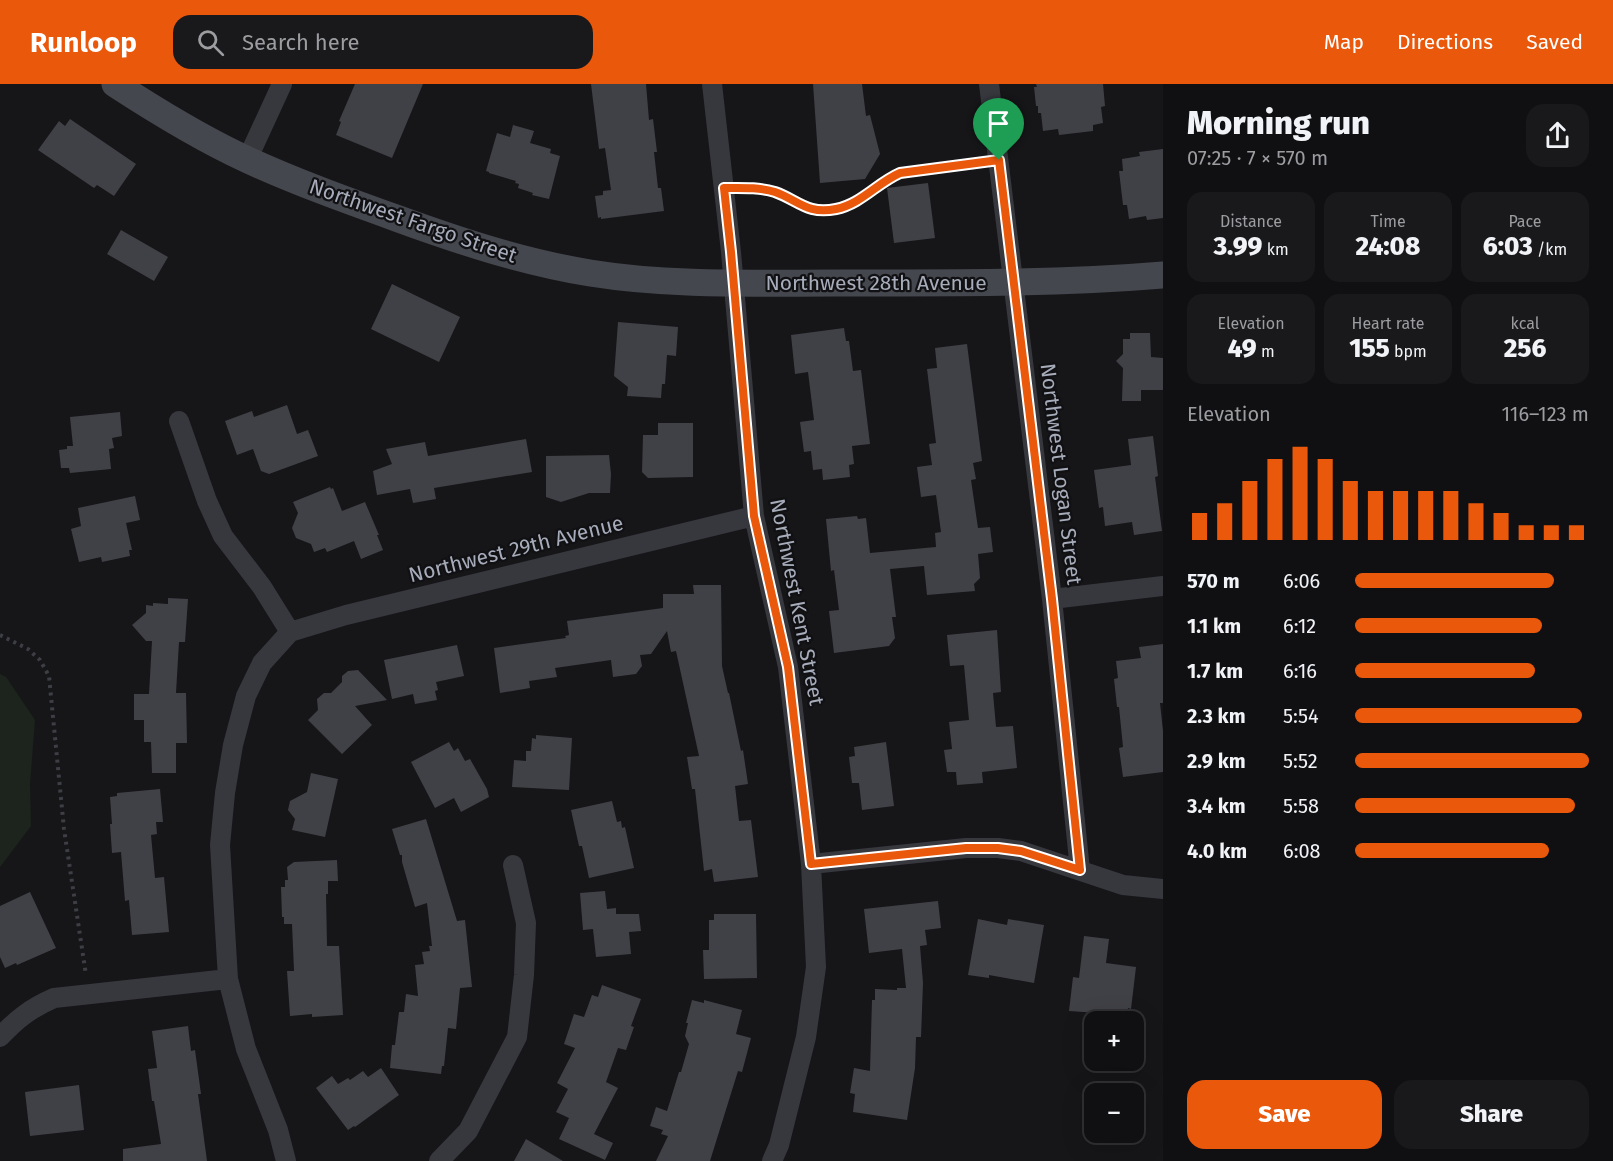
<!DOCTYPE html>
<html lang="en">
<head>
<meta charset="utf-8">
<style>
	body { margin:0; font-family:"Fira Sans",sans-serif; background:#19191c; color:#f1f3f6; height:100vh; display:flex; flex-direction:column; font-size:22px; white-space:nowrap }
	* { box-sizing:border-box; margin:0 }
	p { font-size:20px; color:#9c9da0 }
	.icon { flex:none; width:33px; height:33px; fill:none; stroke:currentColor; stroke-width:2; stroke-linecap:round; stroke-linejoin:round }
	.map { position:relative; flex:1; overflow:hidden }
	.panel { display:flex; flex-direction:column; background:#101013; width:450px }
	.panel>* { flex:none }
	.tools { position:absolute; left:1084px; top:927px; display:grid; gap:12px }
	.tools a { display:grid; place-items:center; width:60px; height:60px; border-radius:12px; background:#101013; box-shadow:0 6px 24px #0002,0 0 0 2px #303033; font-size:30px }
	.pin { position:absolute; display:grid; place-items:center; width:51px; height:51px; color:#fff; margin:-62px -26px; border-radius:50% 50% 50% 0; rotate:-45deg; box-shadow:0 0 6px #0007 }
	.pin .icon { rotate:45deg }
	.round { display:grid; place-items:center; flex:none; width:63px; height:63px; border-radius:18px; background:#19191c }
	.headline { display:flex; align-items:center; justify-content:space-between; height:102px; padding:0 24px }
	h1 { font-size:33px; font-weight:800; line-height:45px }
	.metrics { display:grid; grid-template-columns:repeat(3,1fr); gap:9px; height:102px; padding:6px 24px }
	.metrics div { display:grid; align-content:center; border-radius:15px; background:#19191c; text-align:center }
	.metrics b { font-size:26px; font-weight:800 }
	.metrics small { font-size:16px; font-weight:400 }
	.metrics p { font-size:16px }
	.chart { height:168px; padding:12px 24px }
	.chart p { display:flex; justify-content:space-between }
	.chart svg { width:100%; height:108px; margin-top:6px; stroke:#ea580c; stroke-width:6 }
	.action { display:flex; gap:12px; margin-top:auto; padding:12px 24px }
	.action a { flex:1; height:69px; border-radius:18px; background:#ea580c; color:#fff; font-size:24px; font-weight:800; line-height:69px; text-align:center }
	.action a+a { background:#19191c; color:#f1f3f6 }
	ul { padding:0 24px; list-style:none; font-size:20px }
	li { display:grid; grid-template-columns:96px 72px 1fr; align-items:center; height:45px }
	li i { height:15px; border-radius:8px; background:#ea580c }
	header { display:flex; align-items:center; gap:36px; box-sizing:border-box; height:84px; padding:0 30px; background:#ea580c; color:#fff }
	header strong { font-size:28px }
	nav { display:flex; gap:33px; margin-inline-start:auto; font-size:21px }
	.search { width:420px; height:54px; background:#19191c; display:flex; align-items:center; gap:15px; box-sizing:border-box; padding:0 21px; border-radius:18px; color:#9c9da0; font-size:22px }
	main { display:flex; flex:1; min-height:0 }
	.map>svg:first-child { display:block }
</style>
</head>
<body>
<header>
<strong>Runloop</strong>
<div class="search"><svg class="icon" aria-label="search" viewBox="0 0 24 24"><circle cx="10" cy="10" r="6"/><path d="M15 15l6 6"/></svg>Search here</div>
<nav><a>Map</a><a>Directions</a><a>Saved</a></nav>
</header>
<main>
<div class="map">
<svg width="1163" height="1077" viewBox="0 0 1163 1077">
	<rect width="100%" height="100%" fill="#161619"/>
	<!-- green -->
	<path fill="#1c241d" d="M0 590 6 593 35 636 30 700 31 742 0 783Z"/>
	<!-- building -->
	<path fill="#404146" d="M355 0H423L392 74 336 51 341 38 339 37Z
		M591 0H646L649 36 653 35 657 68H654L658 104H661L664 127 601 135V133L598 134 595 112 603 111V107L611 106 605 64 599 65Z
		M813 0H862L866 32 870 31 880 70 865 95 820 99Z
		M1036 0H1103L1105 22 1101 23 1103 39 1093 41V47L1059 51 1058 45 1043 47 1041 29H1038V22H1036L1034 3H1037Z
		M70 35 136 80 114 112 97 101 94 104 38 66 59 37 65 42Z
		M513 41 534 47 530 59 551 65 550 69 560 72 549 115 532 111 533 109 518 104 519 100 515 99 516 97 489 89V88L486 87 497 49 510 53Z
		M1163 65V134L1147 136 1146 132 1129 135 1127 121H1123L1119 87H1123L1122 75 1140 72 1139 68Z
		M928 99 935 154 894 159 887 104Z
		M121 146 168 173 154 197 107 170Z
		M392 200 460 233 439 278 371 245Z
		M618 238 678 243 676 272 667 271 665 300H662L661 314 627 312 628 303 614 292Z
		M844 244 846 257H849L853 287 861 286 870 360 852 362 854 380 849 381 850 393 823 396 822 385 813 386 811 367 804 368 800 338 814 336 808 288 795 290 791 251Z
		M1130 249H1150L1151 273 1163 274V306H1141V317H1122L1123 284 1116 277 1123 270V255H1130Z
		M967 260 982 377 973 379 976 395 971 396 978 444 990 443 993 468 978 470 980 494 974 500 975 507 927 511 924 482 890 485 896 533H892L895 554 889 562 834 569 829 527 839 526 834 486 831 487 826 435 857 432 858 435 866 434 870 469 936 463 935 449 941 448 936 411 921 413 917 383 932 381 929 360 936 359 927 285 937 284 935 264Z
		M287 321 297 350 308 346 318 372 269 390 261 387 253 365 237 371 225 337 252 327 254 333Z
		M120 328 122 352 112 354 114 364 109 365 111 385 70 389 69 384H61L59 366 67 365V362H73L70 333Z
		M658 339H693V393L648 394 642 388 643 351H658Z
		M1153 352 1158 392 1155 393 1162 447 1134 451 1132 438 1105 442 1103 423 1099 424 1094 386 1131 381 1128 355Z
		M526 355 532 388 434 404 436 415 413 419 410 405 377 411 373 387 392 380 386 365 425 358 428 372Z
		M609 371 611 390 610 409H589L561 418 546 413V372Z
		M330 403 331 405 333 404 342 427 365 418 379 451H377L383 466 361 475 354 457 327 468 325 464 314 468 311 460 296 454 292 444 298 429 293 418Z
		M135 412 140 436 126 439 132 466H129L130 472 102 478 101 473 79 478 71 445 81 442 78 424Z
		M693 501H721L722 582 728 609H729L741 667 743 666 748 700 735 702 739 737 751 736 758 793 714 798 712 785 704 787 695 705H692L687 673 699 672 676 567 671 568 667 547 651 570 640 571 642 582 636 590 613 593 611 576 555 584 557 593 529 597 530 604 500 609 494 564 566 554 565 552 569 551 567 537 663 524V510H694Z
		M168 514 188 515 185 558H179L176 609H186L187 659H176V689H152L151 658H144V636H134V610H149L152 557H146L132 541 146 529V521L153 522V519L168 520Z
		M997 546 1001 608 993 609 996 643 1013 642 1017 684 982 688 983 699 957 701 956 688H947L944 666 952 665 949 638 969 636 964 581 950 582 947 551Z
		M1163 560V619H1160L1163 647V688L1123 693 1119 664 1123 663 1119 623H1117L1114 595 1118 594 1116 577 1141 574 1139 563Z
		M457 561 464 592 436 598 438 606 435 607 437 616 415 620 413 610 392 615 384 576Z
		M358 586 387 616 355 622 372 641 342 670 308 636 318 626 317 615 324 609H331L342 598V592L348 587Z
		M536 651 572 654 569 706 512 703 514 676 526 677V667H531L532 654 536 655Z
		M449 658 454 667 458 664 465 677 470 675 487 705 489 713 461 728 454 714 435 724 411 678Z
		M886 658 894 722 862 726 859 699H852L849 673 855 672 854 663Z
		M311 689 338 695 325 753 292 746 295 735 288 726 290 717 307 708Z
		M160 705 163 738H156L157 750 151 751 155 794 164 793 169 848 132 851 129 816 125 817 121 768 112 769 110 740H112L110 713 117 712V709Z
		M612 717 617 738 621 737 622 744 625 743 634 784 589 794 582 762H579L571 726Z
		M426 735 457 837 465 836 472 903 460 904 456 945 448 944 444 982H442L441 990 390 984 392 961H395L399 928H404L406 910 418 912 415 881 424 880 422 868 430 867 429 862H432L427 819 415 823 402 778V771H400L392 745Z
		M337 776 338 797H328V810H326L327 862H339L343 931 312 933V930L290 932 287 887H294L292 840H284V833H282L281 803H285V796H288L287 783 294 778Z
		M605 807 607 825 616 824V830H639L641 847 629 848 631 870 596 873 593 845 583 846 580 809Z
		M30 808 56 864 17 881 16 879 5 884 0 873V822Z
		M938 817 941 844 925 846 927 861 920 862 923 899 921 953H916L915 984 907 1036 853 1028 855 1010 850 1009 854 984 870 987 872 916H875V905L897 906V904H906L902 865 869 869 864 825Z
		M714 830H756L757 894 704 895 703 866H709V836H714Z
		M978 835 1007 841 1008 835 1044 841 1034 899 989 891V894L968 891Z
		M1084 852 1109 855 1106 879 1136 883 1131 925 1128 924 1127 931 1069 927 1073 893 1079 894Z
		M602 901 641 915 631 942 634 943 626 966 618 964 606 998 618 1004 594 1050 613 1059 605 1076 559 1055 569 1034 556 1028 568 1005 557 999 575 964 564 960 574 930 584 933 592 911 598 913Z
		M692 916 704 919V916L742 926 736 950 751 954 742 988 738 987 710 1077H656L668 1052 661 1050 663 1046 650 1042 656 1023 667 1027 679 988H681L689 960 685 952 688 939H686Z
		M188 942 191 967 195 966 201 1010H198L207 1077H123V1065L161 1060 154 1017H152L148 985 157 984 152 947Z
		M381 984 399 1011 355 1043 354 1042 348 1046 316 1004 332 992 338 1000 348 994 350 996 363 987 368 993Z
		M79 1001 84 1046 30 1052 25 1008Z
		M526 1055 563 1077H514Z"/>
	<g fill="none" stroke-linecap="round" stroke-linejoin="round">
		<!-- path -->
		<path stroke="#3d3f45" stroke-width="4" stroke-dasharray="3 4.5" stroke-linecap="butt" d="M0 551 28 565 40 576 49 592 64 745 86 891"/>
		<!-- lane -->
		<path stroke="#37383e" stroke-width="9" d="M724 104C741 104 758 103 774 108 798 116 807 131 836 125 861 120 877 99 900 89L999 76"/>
		<!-- street -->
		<path stroke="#37383e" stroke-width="20" d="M712 0 731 168 754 432 788 583 811 780 816 883 806 953 779 1061 772 1077
			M989 0 1052 515 1080 786
			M247 76 282 0
			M179 337 207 417 223 452 262 503 290 548
			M1052 515 1163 502
			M290 548 346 531 754 432
			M811 780 966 764H998L1021 767 1123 801 1163 805
			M0 953C17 935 31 924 54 914L228 895
			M286 1077 278 1046 246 965 228 895 220 761 225 709 233 661 246 612 262 579 290 548
			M439 1077 468 1047 517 953 524 891 526 839 513 781"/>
		<!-- secondary -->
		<path stroke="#45474e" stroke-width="27" d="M115 0C158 28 202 55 248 76 296 98 346 116 396 134 459 157 523 178 590 189 670 202 754 199 835 199 945 199 1054 200 1163 191"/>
	</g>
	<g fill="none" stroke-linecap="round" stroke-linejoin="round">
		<!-- route casing -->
		<g stroke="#fff" stroke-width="12">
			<path id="route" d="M999 76 1052 515 1080 786 1021 767 998 764H966L811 780 788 583 754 432 731 168 724 104C741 104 758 103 775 108 798 116 807 131 836 125 861 120 877 99 900 89Z"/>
		</g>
		<!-- route -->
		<use href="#route" stroke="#ea580c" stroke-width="8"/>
	</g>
	<g text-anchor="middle" stroke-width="4.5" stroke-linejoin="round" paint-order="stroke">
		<!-- street labels -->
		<g font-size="21" fill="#a7acba" stroke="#111114">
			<text transform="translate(413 137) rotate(19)" y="7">Northwest Fargo Street</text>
			<text x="876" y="206">Northwest 28th Avenue</text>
			<text transform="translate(1061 390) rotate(83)" y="7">Northwest Logan Street</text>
			<text transform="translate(516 465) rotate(-14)" y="7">Northwest 29th Avenue</text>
			<text transform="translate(797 518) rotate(79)" y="7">Northwest Kent Street</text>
		</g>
	</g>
</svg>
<div class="tools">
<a>+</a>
<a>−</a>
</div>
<div class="pin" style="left:999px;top:76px;background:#1e9e55"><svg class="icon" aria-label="arrive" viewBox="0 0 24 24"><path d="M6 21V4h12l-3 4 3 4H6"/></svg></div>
</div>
<section class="panel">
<div class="headline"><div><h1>Morning run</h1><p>07:25 · 7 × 570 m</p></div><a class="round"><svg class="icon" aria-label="share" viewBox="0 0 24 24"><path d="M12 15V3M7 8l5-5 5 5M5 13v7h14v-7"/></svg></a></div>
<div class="metrics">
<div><p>Distance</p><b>3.99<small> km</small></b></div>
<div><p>Time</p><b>24:08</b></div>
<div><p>Pace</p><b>6:03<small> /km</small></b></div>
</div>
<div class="metrics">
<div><p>Elevation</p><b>49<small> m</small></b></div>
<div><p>Heart rate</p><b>155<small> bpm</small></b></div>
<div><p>kcal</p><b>256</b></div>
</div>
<div class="chart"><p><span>Elevation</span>116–123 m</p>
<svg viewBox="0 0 160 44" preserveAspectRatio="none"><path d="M5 44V33M15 44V29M25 44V20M35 44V11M45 44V6M55 44V11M65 44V20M75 44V24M85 44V24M95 44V24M105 44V24M115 44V29M125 44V33M135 44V38M145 44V38M155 44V38"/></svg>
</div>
<ul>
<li><b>570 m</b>6:06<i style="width:85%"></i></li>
<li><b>1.1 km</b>6:12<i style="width:80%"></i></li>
<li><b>1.7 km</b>6:16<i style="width:77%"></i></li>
<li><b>2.3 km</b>5:54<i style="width:97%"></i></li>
<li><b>2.9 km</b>5:52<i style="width:100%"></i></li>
<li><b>3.4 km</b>5:58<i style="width:94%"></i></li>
<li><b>4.0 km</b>6:08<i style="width:83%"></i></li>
</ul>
<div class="action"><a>Save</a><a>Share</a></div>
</section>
</main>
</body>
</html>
